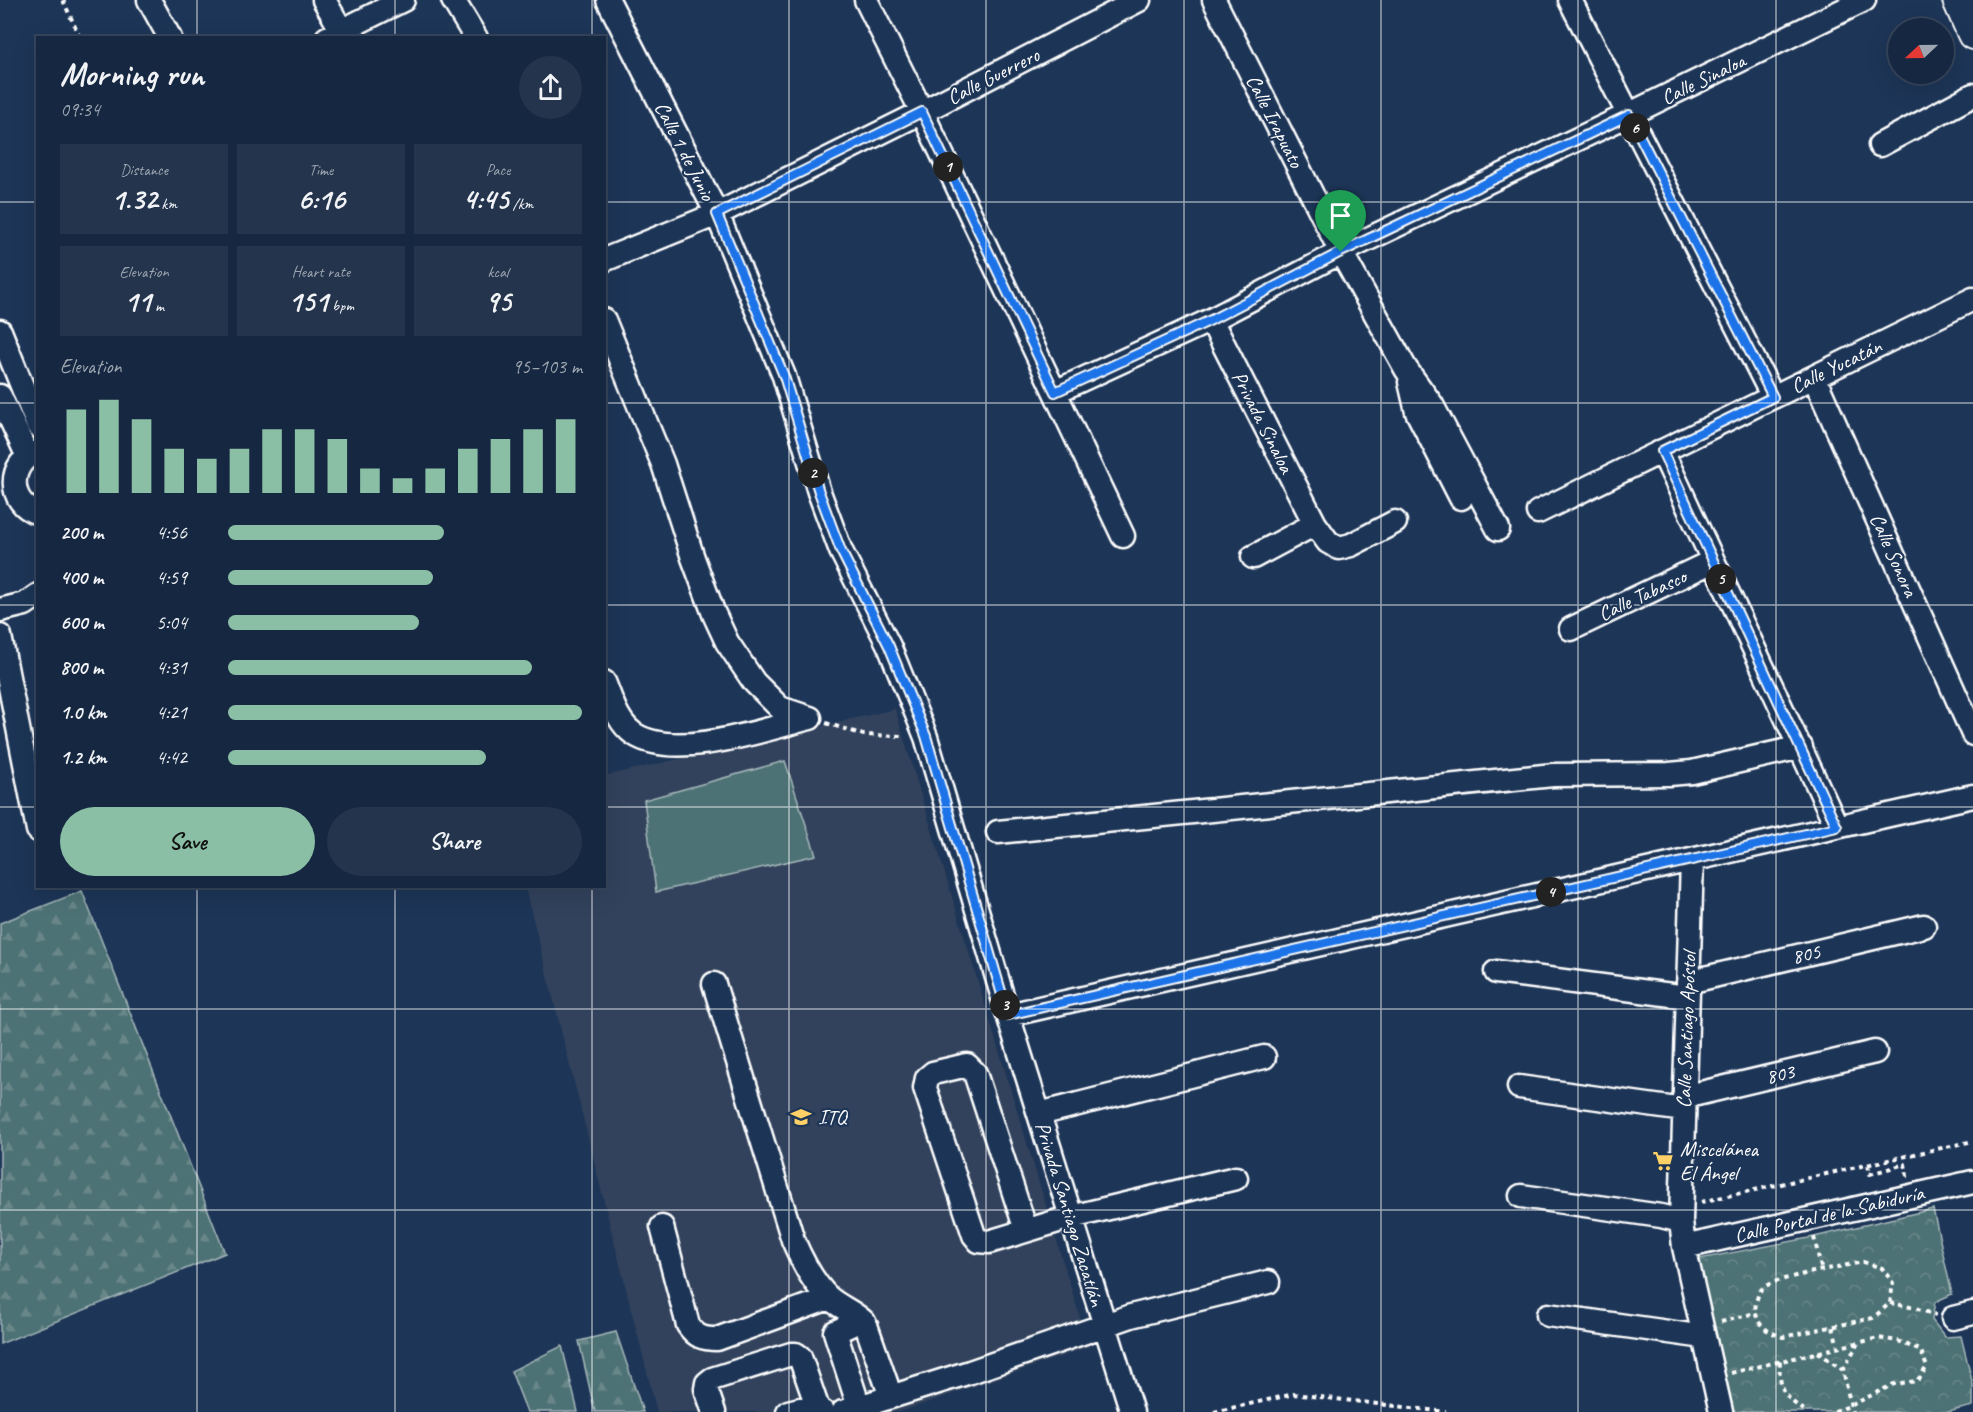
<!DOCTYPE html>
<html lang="en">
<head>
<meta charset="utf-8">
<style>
	body { margin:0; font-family:Caveat,sans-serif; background:#23344c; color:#f1f3f6; height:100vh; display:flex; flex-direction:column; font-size:22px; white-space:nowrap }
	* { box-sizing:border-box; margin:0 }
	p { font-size:20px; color:#9ea6b1 }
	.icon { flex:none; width:33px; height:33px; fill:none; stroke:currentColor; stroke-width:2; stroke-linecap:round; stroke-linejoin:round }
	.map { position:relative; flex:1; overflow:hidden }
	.side { position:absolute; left:36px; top:36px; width:570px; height:852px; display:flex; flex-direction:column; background:#162841; border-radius:0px; box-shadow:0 6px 24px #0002,0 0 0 2px #35445a }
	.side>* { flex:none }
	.needle { width:39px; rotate:248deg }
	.controls { position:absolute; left:1888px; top:18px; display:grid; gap:12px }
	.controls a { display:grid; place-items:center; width:66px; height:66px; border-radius:50%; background:#162841; box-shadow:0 6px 24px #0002,0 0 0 2px #35445a; font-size:30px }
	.pin { position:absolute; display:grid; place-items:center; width:51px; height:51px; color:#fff; margin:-62px -26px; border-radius:50% 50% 50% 0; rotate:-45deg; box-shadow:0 0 6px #0007 }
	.pin .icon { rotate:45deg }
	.km { position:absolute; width:30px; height:30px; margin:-15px; border-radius:50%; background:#222; color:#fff; font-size:16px; line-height:30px; text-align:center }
	.round { display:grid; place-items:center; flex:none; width:63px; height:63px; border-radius:32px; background:#23344c }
	.overview { display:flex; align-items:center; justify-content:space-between; height:102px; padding:0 24px }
	h1 { font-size:33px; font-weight:700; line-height:45px }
	.figures { display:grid; grid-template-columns:repeat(3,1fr); gap:9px; height:102px; padding:6px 24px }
	.figures div { display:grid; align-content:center; border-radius:0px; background:#23344c; text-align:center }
	.figures b { font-size:30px; font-weight:700 }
	.figures small { font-size:16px; font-weight:400 }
	.figures p { font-size:16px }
	.chart { height:168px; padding:12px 24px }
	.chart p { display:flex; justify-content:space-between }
	.chart svg { width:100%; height:108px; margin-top:6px; stroke:#8abfa5; stroke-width:6 }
	.cta { display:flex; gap:12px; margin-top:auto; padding:12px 24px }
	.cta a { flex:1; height:69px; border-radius:36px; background:#8abfa5; color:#111; font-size:24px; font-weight:700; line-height:69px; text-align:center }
	.cta a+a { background:#23344c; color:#f1f3f6 }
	ul { padding:0 24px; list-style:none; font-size:20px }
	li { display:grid; grid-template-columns:96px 72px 1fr; align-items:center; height:45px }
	li i { height:15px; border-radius:8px; background:#8abfa5 }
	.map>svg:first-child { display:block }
</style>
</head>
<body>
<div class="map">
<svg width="1973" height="1412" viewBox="0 0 1973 1412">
	<defs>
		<pattern id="forest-firs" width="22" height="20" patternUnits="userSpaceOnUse" patternTransform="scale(1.5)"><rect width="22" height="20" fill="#4e7274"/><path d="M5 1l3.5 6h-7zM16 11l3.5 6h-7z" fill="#698789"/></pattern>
		<pattern id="park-crowns" width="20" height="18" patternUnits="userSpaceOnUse" patternTransform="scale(1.5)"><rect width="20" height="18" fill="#4e7274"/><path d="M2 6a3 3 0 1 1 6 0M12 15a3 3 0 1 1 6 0" fill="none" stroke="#698789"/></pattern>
	</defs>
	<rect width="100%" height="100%" fill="#1d3557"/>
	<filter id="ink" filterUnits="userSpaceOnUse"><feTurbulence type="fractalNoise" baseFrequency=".0167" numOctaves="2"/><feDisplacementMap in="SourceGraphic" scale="12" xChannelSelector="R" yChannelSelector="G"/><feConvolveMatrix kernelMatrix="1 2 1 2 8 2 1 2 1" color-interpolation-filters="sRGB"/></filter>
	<g filter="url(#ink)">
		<!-- built -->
		<path fill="#30425c" d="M895 709 1089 1347 900 1412H657L525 887 604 886 605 776Z"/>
		<!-- forest -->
		<path fill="url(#forest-firs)" stroke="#a6b8ba" stroke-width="1.5" d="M82 891 225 1253 0 1344V923Z
			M616 1332 643 1412H595L579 1341Z
			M562 1346 578 1412H527L511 1371Z"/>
		<!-- park -->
		<path fill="url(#park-crowns)" stroke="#a6b8ba" stroke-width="1.5" d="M1933 1209 1952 1294 1935 1302 1932 1320 1945 1337 1961 1336 1973 1385V1406L1948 1412H1734L1699 1259 1814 1237Z"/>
		<!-- garden -->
		<path fill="#4e7274" stroke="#a6b8ba" stroke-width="1.5" d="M785 761 816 855 656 892 644 800Z"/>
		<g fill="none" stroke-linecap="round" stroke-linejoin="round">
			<!-- minor casing -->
			<g stroke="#fff" stroke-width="27">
				<path id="minor" d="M149 0 170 38
					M324 0 346 38
					M453 0 476 38
					M608 0 717 214 784 376 819 492 841 551 889 646 926 737 1008 1015 1132 1412
					M866 0 922 112 1123 536
					M1214 0 1341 252 1406 369 1432 405 1498 529
					M1570 0 1773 397
					M327 38 403 0
					M1880 145 1973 95
					M604 260 717 214 922 112 1139 0
					M604 320 663 464 693 558 714 614 727 642 754 682 780 708 810 718
					M1211 320 1315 524 1328 542 1339 548 1351 545 1395 522
					M0 331 38 426
					M1814 377 1973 734
					M1410 382 1417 412 1461 498
					M1055 392 1211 320 1341 252 1628 115 1864 0
					M0 396 28 457
					M1662 451 1837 827
					M38 452C7 461 7 504 38 513
					M1538 512 1973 299
					M1253 557 1315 524
					M0 610 25 604 38 595
					M1571 629 1713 561
					M0 636 38 830
					M604 682C612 701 617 722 634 734 675 761 766 729 810 718
					M998 832 1553 775 1669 774 1692 772 1801 747
					M1692 860 1681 1221 1684 1247 1721 1412
					M1496 972 1687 997
					M1688 982 1924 926
					M714 984 793 1240C802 1261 812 1281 828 1297 839 1307 853 1311 864 1322
					M1008 1015 1973 796
					M1519 1087 1684 1110
					M1684 1097 1875 1052
					M1039 1114 1264 1057
					M1521 1196 1661 1216 1681 1221
					M662 1227 688 1325C696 1337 703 1339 717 1339L829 1298
					M1026 1230 975 1073 967 1065 933 1073 927 1078 925 1088 974 1235 979 1241 989 1242 1071 1217 1236 1178
					M1684 1247 1973 1182
					M1548 1315 1704 1337
					M1953 1318 1973 1313
					M859 1407 835 1332 857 1322H864L867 1328 891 1397
					M714 1412 706 1389 707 1383 712 1379 791 1354H796L800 1357 818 1409
					M788 1412 812 1406 823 1412
					M843 1412 970 1372 1131 1316 1268 1282"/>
			</g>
			<!-- major casing -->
			<g stroke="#fff" stroke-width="34">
				<path id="major" d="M1958 0 1973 34"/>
			</g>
			<!-- path -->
			<path stroke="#fff" stroke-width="4" stroke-dasharray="4.5 4.5" stroke-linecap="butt" d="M63 0 80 38
				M826 723 864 735 904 736
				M1868 1165 1870 1174 1905 1164 1907 1176 1905 1177
				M1701 1202 1973 1141
				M1814 1237 1822 1272
				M1863 1262 1882 1268 1893 1283 1890 1303 1873 1318 1783 1337C1771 1333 1759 1328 1756 1314 1754 1307 1757 1294 1763 1288 1772 1278 1845 1266 1863 1262Z
				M1890 1303 1915 1308 1936 1315
				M1721 1322 1755 1313
				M1833 1327 1838 1347
				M1818 1352 1843 1370 1852 1412
				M1780 1361C1778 1388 1784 1399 1808 1412
				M1843 1370 1858 1343
				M1731 1373 1878 1338 1898 1341 1921 1351 1927 1367 1917 1381 1894 1384 1850 1406 1832 1412
				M1214 1412 1294 1394 1446 1412"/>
			<!-- minor -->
			<use href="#minor" stroke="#1d3557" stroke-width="22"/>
			<!-- major -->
			<use href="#major" stroke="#1d3557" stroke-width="30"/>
		</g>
	</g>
	<g fill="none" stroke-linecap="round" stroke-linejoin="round" filter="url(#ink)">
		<!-- route casing -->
		<g stroke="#fff" stroke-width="12">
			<path id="route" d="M922 112 1055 392 1211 320 1341 252 1629 115 1773 397 1662 451 1837 827 1008 1015 926 736 889 646 841 551 819 492 784 376 717 214Z"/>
		</g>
		<!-- route -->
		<use href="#route" stroke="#1a73e8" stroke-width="8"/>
	</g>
	<!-- grid -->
	<path fill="none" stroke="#fff" stroke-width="1.5" stroke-opacity="0.55" d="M197 0V38M395 0V38M592 0V38M789 0V1412M986 0V1412M1184 0V1412M1381 0V1412M1578 0V1412M1776 0V1412M0 202H38M604 202H1973M0 403H38M604 403H1973M0 605H38M604 605H1973M0 807H38M604 807H1973M197 886V1412M395 886V1412M592 886V1412M0 1009H1973M0 1210H1973"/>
	<!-- icons -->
	<defs>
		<g id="university-bare" transform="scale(1.62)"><path d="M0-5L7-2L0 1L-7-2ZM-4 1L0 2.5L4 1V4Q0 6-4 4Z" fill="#ffd166" stroke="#1d3557" stroke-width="2.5" paint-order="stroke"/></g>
		<g id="supermarket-bare" transform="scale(1.62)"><path d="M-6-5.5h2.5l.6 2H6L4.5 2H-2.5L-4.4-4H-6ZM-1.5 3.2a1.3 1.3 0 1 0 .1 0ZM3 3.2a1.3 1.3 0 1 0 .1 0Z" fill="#ffd166" stroke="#1d3557" stroke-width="2.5" paint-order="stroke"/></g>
	</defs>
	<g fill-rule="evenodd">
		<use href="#university-bare" x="801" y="1117"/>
		<use href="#supermarket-bare" x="1663" y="1161"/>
	</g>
	<g text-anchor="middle" stroke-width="4.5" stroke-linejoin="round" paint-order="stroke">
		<!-- street labels -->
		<g font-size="21" fill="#fff" stroke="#1d3557">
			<text transform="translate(993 76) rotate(-27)" y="7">Calle Guerrero</text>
			<text transform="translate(1703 79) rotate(-26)" y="7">Calle Sinaloa</text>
			<text transform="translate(1275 121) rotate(63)" y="7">Calle Irapuato</text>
			<text transform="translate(685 151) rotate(63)" y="7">Calle 1 de Junio</text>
			<text transform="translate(1836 366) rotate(-26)" y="7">Calle Yucatán</text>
			<text transform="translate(1263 422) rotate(63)" y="7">Privada Sinaloa</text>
			<text transform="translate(1894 555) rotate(66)" y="7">Calle Sonora</text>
			<text transform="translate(1642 595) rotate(-25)" y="7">Calle Tabasco</text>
			<text transform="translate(1806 954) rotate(-13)" y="7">805</text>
			<text transform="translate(1686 1030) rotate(-88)" y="7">Calle Santiago Apóstol</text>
			<text transform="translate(1780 1074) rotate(-13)" y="7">803</text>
			<text transform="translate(1070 1214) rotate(73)" y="7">Privada Santiago Zacatlán</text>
			<text transform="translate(1829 1214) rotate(-13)" y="7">Calle Portal de la Sabiduría</text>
		</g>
		<!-- poi labels -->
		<g font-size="21" fill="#fff" stroke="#1d3557" text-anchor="start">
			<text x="818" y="1124">ITQ</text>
			<text x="1680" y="1156">Miscelánea<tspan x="1680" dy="24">El Ángel</tspan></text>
		</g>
	</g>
</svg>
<div class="controls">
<a><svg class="needle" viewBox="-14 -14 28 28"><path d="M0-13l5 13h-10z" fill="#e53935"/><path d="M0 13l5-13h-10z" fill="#9ea6b1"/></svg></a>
</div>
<div class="pin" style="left:1341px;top:252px;background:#1e9e55"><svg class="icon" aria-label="arrive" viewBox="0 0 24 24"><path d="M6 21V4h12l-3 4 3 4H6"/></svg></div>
<b class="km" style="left:948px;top:167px">1</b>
<b class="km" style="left:813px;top:473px">2</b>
<b class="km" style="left:1005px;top:1005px">3</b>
<b class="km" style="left:1551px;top:892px">4</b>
<b class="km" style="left:1721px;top:579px">5</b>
<b class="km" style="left:1635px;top:128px">6</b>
<section class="side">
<div class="overview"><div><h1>Morning run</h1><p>09:34</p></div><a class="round"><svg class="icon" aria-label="share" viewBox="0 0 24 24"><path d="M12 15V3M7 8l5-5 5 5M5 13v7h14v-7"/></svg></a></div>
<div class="figures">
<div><p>Distance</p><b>1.32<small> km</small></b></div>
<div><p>Time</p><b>6:16</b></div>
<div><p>Pace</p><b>4:45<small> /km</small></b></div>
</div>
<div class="figures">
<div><p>Elevation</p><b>11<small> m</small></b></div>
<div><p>Heart rate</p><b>151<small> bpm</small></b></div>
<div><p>kcal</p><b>95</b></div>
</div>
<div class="chart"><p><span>Elevation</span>95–103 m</p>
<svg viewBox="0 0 160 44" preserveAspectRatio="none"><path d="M5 44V10M15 44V6M25 44V14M35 44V26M45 44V30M55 44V26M65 44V18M75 44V18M85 44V22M95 44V34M105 44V38M115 44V34M125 44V26M135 44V22M145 44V18M155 44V14"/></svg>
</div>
<ul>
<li><b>200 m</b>4:56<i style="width:61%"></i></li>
<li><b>400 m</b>4:59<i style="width:58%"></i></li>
<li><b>600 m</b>5:04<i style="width:54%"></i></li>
<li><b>800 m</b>4:31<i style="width:86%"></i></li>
<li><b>1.0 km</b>4:21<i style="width:100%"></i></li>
<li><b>1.2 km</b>4:42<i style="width:73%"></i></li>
</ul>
<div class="cta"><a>Save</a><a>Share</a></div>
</section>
</div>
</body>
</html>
